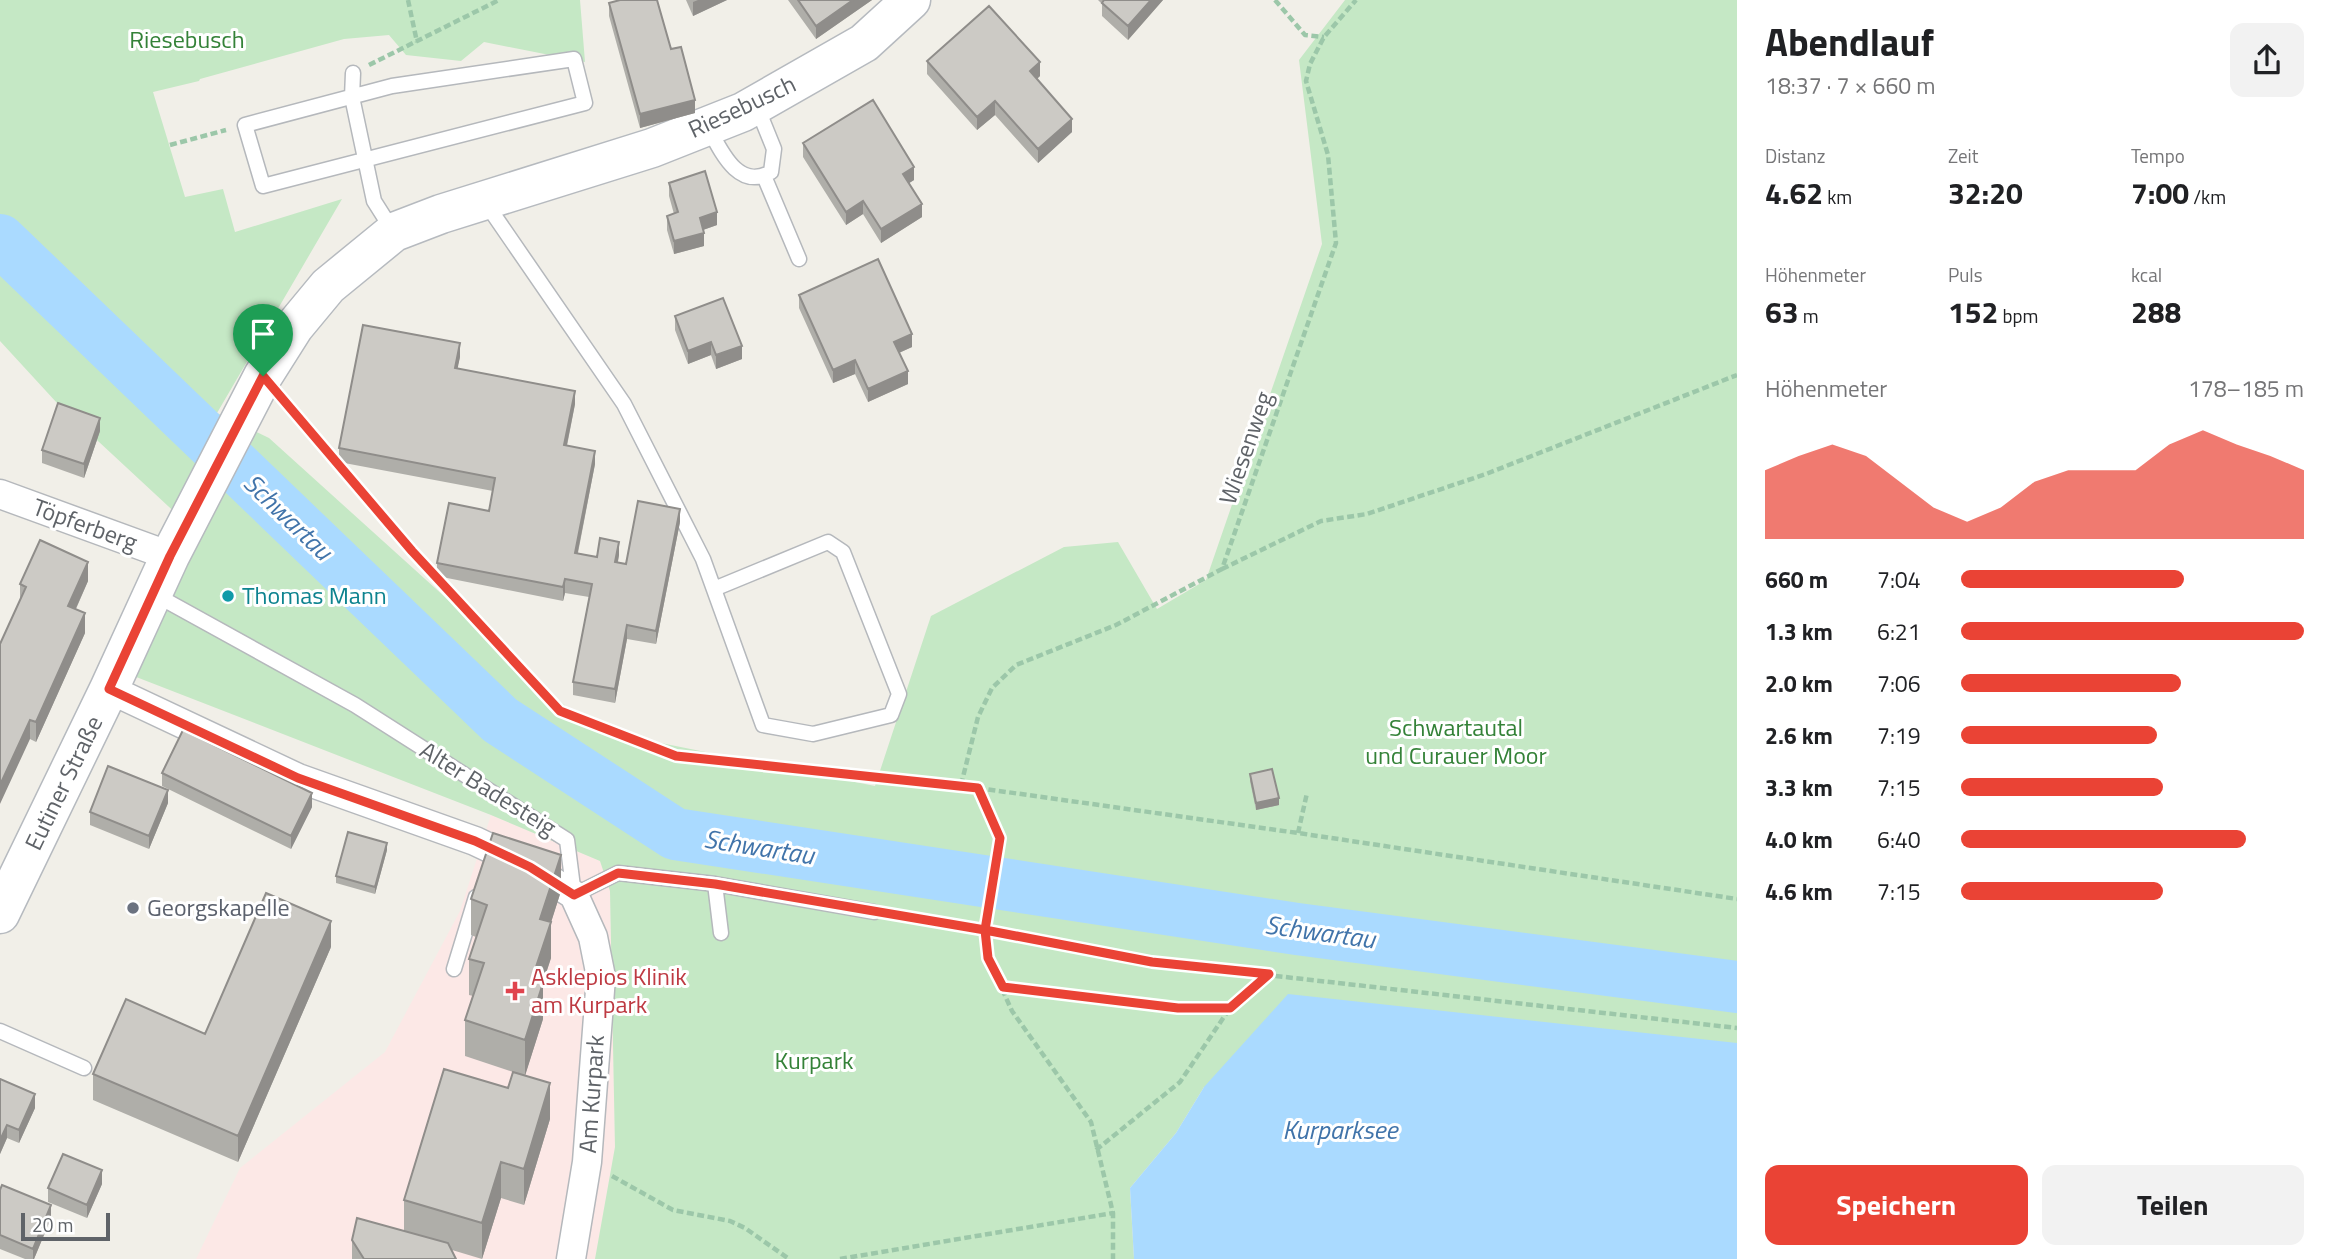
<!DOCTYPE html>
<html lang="de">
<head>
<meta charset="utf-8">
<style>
	body { margin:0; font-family:"Titillium Web",sans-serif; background:#f2f2f2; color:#202124; height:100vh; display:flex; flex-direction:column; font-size:26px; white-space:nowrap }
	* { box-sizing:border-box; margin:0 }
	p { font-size:23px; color:#757577 }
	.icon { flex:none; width:38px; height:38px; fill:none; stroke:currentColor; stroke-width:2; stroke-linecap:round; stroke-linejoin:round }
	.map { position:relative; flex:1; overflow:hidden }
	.panel { display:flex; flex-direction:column; background:#fff; width:595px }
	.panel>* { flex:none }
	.scale { position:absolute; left:21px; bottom:18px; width:89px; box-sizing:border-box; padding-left:7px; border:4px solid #5f6368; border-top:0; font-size:19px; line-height:24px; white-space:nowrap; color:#5f6368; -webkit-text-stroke:5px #fff; paint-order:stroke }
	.pin { position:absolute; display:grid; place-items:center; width:60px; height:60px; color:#fff; margin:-72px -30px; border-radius:50% 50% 50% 0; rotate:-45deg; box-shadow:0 0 7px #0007 }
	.pin .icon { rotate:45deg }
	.round { display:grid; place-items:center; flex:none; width:74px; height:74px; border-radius:14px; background:#f2f2f2 }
	.overview { display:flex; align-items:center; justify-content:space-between; height:119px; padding:0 28px }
	h1 { font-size:38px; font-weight:700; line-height:52px }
	.figures { display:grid; grid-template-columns:repeat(3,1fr); gap:10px; height:119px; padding:7px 28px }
	.figures div { display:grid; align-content:center }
	.figures b { font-size:30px; font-weight:700 }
	.figures small { font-size:19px; font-weight:400 }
	.figures p { font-size:19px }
	.chart { height:196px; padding:14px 28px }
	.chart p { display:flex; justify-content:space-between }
	.chart svg { width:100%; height:126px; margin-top:7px; fill:#ea4335; opacity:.7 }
	.action { display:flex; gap:14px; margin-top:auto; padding:14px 28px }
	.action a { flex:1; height:80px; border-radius:14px; background:#ea4335; color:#fff; font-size:28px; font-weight:700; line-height:80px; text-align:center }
	.action a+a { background:#f2f2f2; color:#202124 }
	ul { padding:0 28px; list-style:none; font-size:23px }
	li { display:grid; grid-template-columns:112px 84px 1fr; align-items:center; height:52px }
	li i { height:18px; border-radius:9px; background:#ea4335 }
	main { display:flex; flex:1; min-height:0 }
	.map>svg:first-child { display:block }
</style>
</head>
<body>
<main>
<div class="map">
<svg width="1737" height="1259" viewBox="0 0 1737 1259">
	<rect width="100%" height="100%" fill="#f1efe8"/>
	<!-- medical -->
	<path fill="#fce8e6" d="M491 815 600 861 610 891 615 1147 595 1259H196L240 1168 385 1052 460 911Z"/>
	<!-- green -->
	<path fill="#c5e8c5" d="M0 0H580L585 62 484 42 461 61 406 55 389 35 344 39 200 79 199 81 153 92 185 197 223 189 235 232 342 199 217 413 269 438 591 729 875 786 931 616 1064 547 1118 542 1157 609 1206 580 1322 244 1299 60 1345 0H1737V1071L1204 1087 1176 1133 1130 1188 1134 1259H595L615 1147 610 891 600 861 491 815 113 668 182 519 57 403 0 341Z"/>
	<!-- water -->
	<path fill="#aadaff" d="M1288 994 1737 1043V1259H1134L1130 1188 1176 1133 1204 1087Z"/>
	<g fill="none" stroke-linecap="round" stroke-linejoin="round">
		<!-- river -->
		<path stroke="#aadaff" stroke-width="52" d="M0 240 500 720 675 834 1297 929 1737 987"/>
		<!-- service casing -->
		<g stroke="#b5b8bc" stroke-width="17">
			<path id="service" d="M574 59 585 103 263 186 245 125 392 86Z
				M353 73 352 97 374 201 393 231
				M708 127C721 151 738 191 771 172L774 149 757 107
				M764 176 799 259
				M485 202 624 404 703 559 763 725 813 734 891 715 899 694 843 552 828 542 714 589
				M154 594 355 705 567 840 574 895 618 873 715 884 874 912
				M715 884 721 933
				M454 969 476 897
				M0 1031 84 1068"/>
		</g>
		<!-- minor casing -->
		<g stroke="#b5b8bc" stroke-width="31">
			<path id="minor" d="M0 494 170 556
				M109 689 298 778 475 841 530 867 574 895 593 937 601 977 587 1162 571 1259"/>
		</g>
		<!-- secondary casing -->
		<g stroke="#b6babf" stroke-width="41">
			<path id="secondary" d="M0 914 109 689 170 556 263 376 294 327 328 286 394 232 441 214 652 148 743 112 864 43 911 0"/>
		</g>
		<!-- path -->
		<path stroke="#9cc7a9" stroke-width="4.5" stroke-dasharray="7 3.5" stroke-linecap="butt" d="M408 0 417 42
			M1275 0 1305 35 1324 37
			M369 65 499 0
			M170 145 226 130
			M286 404 412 551 560 711 676 756 978 788 1000 838 985 930 988 958 1012 1011 1091 1122 1113 1213V1259
			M1222 569 1321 521 1367 514 1486 474 1737 375
			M961 785 978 717 992 688 1016 665 1116 625 1222 569 1336 243 1328 155 1306 81 1310 64 1324 37 1356 0
			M978 788 1298 833 1737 899
			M1298 833 1307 793
			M892 915 985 930 1152 962 1737 1028
			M1003 987 1178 1008H1230
			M1096 1150 1180 1082 1230 1008 1269 974
			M612 1176 673 1210 730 1221 745 1228 789 1259
			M840 1259 1113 1213"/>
		<!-- service -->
		<use href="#service" stroke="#fff" stroke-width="14"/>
		<!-- minor -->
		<use href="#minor" stroke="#fff" stroke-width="28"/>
		<!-- secondary -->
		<use href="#secondary" stroke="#fff" stroke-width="38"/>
	</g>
	<!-- wall -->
	<path fill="#afaea9" d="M686 0H727L693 16Z
		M788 0H872L816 39Z
		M1098 0H1163L1128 40 1102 16V4Z
		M609 3 671 49 695 113 640 128 609 16Z
		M927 61 1040 76 1037 79 1072 132 1038 163 995 115 977 130 927 74Z
		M803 143 914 180 909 183 922 217 881 243 863 214 846 225 803 157Z
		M669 183 717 225 703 230 704 246 674 254 667 230V216L674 214 669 196Z
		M799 295 912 347 899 353 908 384 868 402 855 374 833 383 799 308Z
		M675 316 742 359 716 369 711 355 688 364 675 330Z
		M460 357 457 368 575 404 567 446 595 464 578 553 597 557 619 555 618 562 626 564 680 522 656 644 627 639 615 703 573 695V682L589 597 565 593 563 601 437 576V563L489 511 493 491 339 462V448Z
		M100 431 84 478 42 463V450Z
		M88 581 76 609 85 633 36 742 30 739 20 600V584Z
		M162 773 312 807 291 849 162 786Z
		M1250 774 1279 805 1256 810 1250 781Z
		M168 803 149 849 90 825V812Z
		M387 850 375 894 336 883V876Z
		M561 891 551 922V958L543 983V1019L525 1075 550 1119 524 1205 501 1198 482 1259 452 1250 456 1259H352V1240L404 1231V1200L508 1088 513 1072 465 1056V1020L473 996 469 995V959L476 937 471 935V899Z
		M331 947 238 1162 93 1100V1074L205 1034Z
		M0 1079 35 1108 19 1143 7 1138 0 1154Z
		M102 1184 87 1218 48 1202V1188Z
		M0 1190 51 1218 34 1259H25L0 1249Z"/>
	<!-- shaded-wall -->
	<path fill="#8f8d8a" d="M698 0H727L693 16V2Z
		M853 0H872L816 39V26Z
		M1151 0H1163L1128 40V26Z
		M1040 62V76L1030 85V71Z
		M695 100V113L640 128V114Z
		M995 101V115L977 130V117Z
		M1072 119V132L1038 163V149Z
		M914 167V180L903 187V174Z
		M863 201V214L846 225V212Z
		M922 204V217L881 243V229Z
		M717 212V225L700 231V218Z
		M704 233V246L674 254V241Z
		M912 334V347L894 355V342Z
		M711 342V355L688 364V351Z
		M460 343V357L455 381V368Z
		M742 346V359L716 369V355Z
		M855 360V374L833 383V370Z
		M908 371V384L868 402V389Z
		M575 391V404L564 459V445Z
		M100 418V431L84 478V464Z
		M595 451V464L575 566V553Z
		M680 509V522L656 644V631Z
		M619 542V555L615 575V562Z
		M88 562V581L68 626V606Z
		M565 579V593L563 601V587Z
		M85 613V633L36 742V722Z
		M627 625V639L615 703V689Z
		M30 720V739L0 804V785Z
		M168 790V803L149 849V836Z
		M312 793V807L291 849V836Z
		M1279 798V805L1256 810V803Z
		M387 843V850L375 894V887Z
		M561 855V891L548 932 551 922V958L532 1015V979L540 919Z
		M331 921V947L238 1162V1136Z
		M543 983V1019L525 1076V1040Z
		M550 1083V1119L524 1205V1169Z
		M35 1094V1108L19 1143V1130Z
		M7 1125V1138L0 1154V1140Z
		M501 1162V1198L482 1259V1223Z
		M102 1170V1184L87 1218V1205Z
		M51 1205V1218L34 1259H33V1249Z"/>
	<!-- building -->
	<path fill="#cccac5" stroke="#8f8d8a" stroke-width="2" d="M620 0H657L671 49 681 47 695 100 640 114 609 3Z
		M798 0H853L816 26Z
		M1104 0H1151L1128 26 1102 3Z
		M989 6 1040 62 1030 71 1072 119 1038 149 995 101 977 117 927 61Z
		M873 100 914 167 903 174 922 204 881 229 863 201 846 212 803 143Z
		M705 171 717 212 700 218 704 233 674 241 667 216 678 212 669 183Z
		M878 259 912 334 894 342 908 371 868 389 855 360 833 370 799 295Z
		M723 298 742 346 716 355 711 342 688 351 675 316Z
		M363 325 460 343 455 368 575 391 564 445 595 451 575 553 597 557 600 538 619 542 615 562 626 564 638 501 680 509 656 631 627 625 615 689 573 682 592 584 565 579 563 587 437 563 449 503 489 511 495 478 339 448Z
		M58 403 100 418 84 464 42 450Z
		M40 540 88 562 68 606 85 613 36 722 30 720 0 785V644L26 587 20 584Z
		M183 730 312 793 291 836 162 773Z
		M108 766 168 790 149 836 90 812Z
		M1272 769 1279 798 1256 803 1250 774Z
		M348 832 387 843 375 887 336 876Z
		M493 833 561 855 540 919 551 922 532 979 543 983 525 1040 465 1020 484 963 469 959 487 905 471 899Z
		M266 893 331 921 238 1136 93 1074 126 999 205 1034Z
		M444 1069 508 1088 513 1072 550 1083 524 1169 501 1162 482 1223 404 1200Z
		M0 1079 35 1094 19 1130 7 1125 0 1140Z
		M63 1154 102 1170 87 1205 48 1188Z
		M2 1185 51 1205 33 1249 0 1235V1190Z
		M357 1218 448 1243 456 1259H364L352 1240Z"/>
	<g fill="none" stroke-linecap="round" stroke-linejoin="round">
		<!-- route casing -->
		<g stroke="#fff" stroke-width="14">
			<path id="route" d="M263 376 170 556 109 689 298 778 475 841 530 867 574 895 618 873 715 884 985 930 1152 962 1269 974 1230 1008H1178L1003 987 988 958 985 930 1000 838 978 788 676 756 560 711 412 551 263 376"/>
		</g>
		<!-- route -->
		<use href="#route" stroke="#ea4335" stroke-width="9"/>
	</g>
	<!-- markers -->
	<circle fill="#0f9aa8" stroke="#fff" stroke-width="2.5" cx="228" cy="596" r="7"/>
	<circle fill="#6b7280" stroke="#fff" stroke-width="2.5" cx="133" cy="908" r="7"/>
	<path fill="#e0444e" stroke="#fff" stroke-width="2.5" d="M511.5 980.5h7v7h7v7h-7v7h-7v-7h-7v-7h7z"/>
	<g text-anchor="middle" stroke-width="6" stroke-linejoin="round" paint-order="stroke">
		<!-- park labels -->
		<g font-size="24" fill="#348238" stroke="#fff">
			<text x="187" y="48">Riesebusch</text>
			<text x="1456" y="736">Schwartautal<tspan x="1456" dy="28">und Curauer Moor</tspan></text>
			<text x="814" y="1069">Kurpark</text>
		</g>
		<!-- street labels -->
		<g font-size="24" fill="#5f6368" stroke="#fff">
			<text transform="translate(742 107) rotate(-25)" y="8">Riesebusch</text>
			<text transform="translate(1246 448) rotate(-71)" y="8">Wiesenweg</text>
			<text transform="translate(85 525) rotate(20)" y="8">Töpferberg</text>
			<text transform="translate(64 783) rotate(-64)" y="8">Eutiner Straße</text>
			<text transform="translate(488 789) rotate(32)" y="8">Alter Badesteig</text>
			<text transform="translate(592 1094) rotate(-86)" y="8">Am Kurpark</text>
		</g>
		<!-- culture labels -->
		<g font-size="24" fill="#0d838f" stroke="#fff" text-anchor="start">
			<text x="242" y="604">Thomas Mann</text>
		</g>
		<!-- worship labels -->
		<g font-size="24" fill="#5b616d" stroke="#fff" text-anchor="start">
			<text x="147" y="916">Georgskapelle</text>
		</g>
		<!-- health labels -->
		<g font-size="24" fill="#be3a42" stroke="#fff" text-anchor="start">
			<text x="531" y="985">Asklepios Klinik<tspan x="531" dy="28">am Kurpark</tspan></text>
		</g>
		<!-- water labels -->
		<g font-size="26" font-style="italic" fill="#4174aa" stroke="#fff">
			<text transform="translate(288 517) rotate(44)" y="9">Schwartau</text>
			<text transform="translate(759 847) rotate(9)" y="9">Schwartau</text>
			<text transform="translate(1320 932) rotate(8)" y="9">Schwartau</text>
			<text x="1340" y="1139">Kurparksee</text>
		</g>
	</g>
</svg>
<div class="scale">20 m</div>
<div class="pin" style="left:263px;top:376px;background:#1e9e55"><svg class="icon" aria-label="arrive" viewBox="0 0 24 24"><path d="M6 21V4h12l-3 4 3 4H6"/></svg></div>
</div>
<section class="panel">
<div class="overview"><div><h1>Abendlauf</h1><p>18:37 · 7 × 660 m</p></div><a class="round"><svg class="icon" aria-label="share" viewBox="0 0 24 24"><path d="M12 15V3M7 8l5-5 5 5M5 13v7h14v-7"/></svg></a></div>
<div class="figures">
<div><p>Distanz</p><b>4.62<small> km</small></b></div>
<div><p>Zeit</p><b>32:20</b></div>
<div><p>Tempo</p><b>7:00<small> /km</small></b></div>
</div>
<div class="figures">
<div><p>Höhenmeter</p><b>63<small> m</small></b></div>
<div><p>Puls</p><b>152<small> bpm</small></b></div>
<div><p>kcal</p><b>288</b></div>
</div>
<div class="chart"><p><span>Höhenmeter</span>178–185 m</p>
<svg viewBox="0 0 160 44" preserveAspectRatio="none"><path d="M0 44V20L10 15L20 11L30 15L40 24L50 33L60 38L70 33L80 24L90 20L100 20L110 20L120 11L130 6L140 11L150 15L160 20V44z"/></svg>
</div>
<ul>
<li><b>660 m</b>7:04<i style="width:65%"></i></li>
<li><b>1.3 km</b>6:21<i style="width:100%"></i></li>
<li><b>2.0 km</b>7:06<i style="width:64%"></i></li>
<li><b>2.6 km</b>7:19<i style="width:57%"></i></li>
<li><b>3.3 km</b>7:15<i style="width:59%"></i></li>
<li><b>4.0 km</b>6:40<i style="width:83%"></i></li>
<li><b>4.6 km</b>7:15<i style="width:59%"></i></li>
</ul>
<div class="action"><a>Speichern</a><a>Teilen</a></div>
</section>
</main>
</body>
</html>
